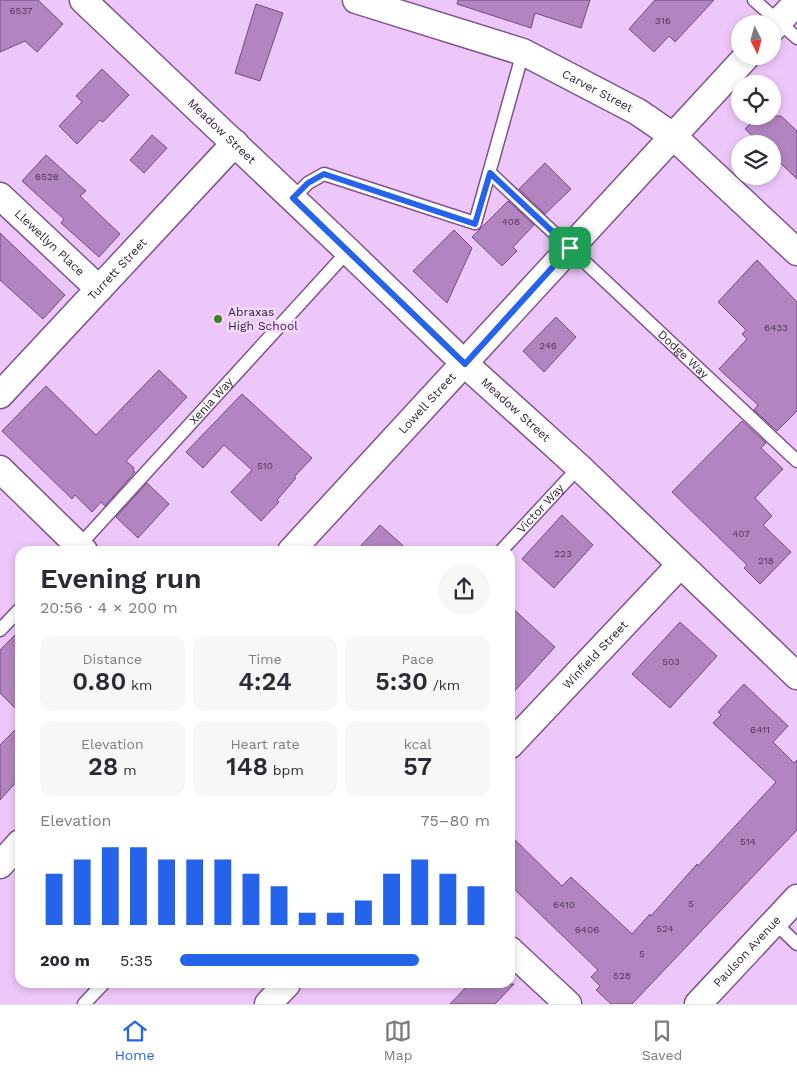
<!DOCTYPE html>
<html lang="en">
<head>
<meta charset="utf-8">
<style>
	body { margin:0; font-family:"Work Sans",sans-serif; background:#f7f7f7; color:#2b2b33; height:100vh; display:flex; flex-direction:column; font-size:19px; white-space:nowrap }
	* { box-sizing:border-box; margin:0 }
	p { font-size:16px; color:#7c7c81 }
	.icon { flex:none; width:28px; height:28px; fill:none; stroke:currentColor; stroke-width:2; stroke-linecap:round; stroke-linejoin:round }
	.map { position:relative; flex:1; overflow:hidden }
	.drawer { position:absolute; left:15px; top:546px; width:500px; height:442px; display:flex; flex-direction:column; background:#fff; border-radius:15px; box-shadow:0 2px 8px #0003 }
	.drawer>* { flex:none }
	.needle { width:32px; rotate:174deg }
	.fabs { position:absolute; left:731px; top:15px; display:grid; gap:10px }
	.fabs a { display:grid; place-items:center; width:50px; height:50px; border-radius:50%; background:#fff; box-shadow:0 2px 8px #0003; font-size:25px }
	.pin { position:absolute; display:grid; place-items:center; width:42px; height:42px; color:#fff; margin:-21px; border-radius:10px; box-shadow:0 2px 8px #0006 }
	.round { display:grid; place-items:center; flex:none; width:52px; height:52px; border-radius:26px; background:#f7f7f7 }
	.head { display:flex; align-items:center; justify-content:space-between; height:85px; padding:0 25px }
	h1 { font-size:28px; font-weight:600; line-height:38px }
	.metrics { display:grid; grid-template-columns:repeat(3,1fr); gap:8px; height:85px; padding:5px 25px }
	.metrics div { display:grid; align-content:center; border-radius:12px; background:#f7f7f7; text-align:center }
	.metrics b { font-size:25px; font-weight:600 }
	.metrics small { font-size:14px; font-weight:400 }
	.metrics p { font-size:14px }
	.chart { height:140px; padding:10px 25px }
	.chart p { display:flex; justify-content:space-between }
	.chart svg { width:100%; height:90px; margin-top:5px; stroke:#2563eb; stroke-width:6 }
	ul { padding:0 25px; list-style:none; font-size:16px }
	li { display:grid; grid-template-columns:80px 60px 1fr; align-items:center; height:38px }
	li i { height:12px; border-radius:6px; background:#2563eb }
	.menu { display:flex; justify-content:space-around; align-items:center; height:70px; border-top:1px solid #e1e1e2; background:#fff; font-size:14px; color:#7c7c81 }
	.menu a { display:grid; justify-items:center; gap:2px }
	.menu .active { color:#2563eb }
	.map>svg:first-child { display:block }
</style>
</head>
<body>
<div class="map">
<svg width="797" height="1004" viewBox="0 0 797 1004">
	<rect width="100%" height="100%" fill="#edc7f9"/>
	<!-- building -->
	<path fill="#b285c1" stroke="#734980" d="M0 0H38L63 24 37 52 25 41 0 52Z
		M458 0H590L581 28 535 13 531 28 457 4Z
		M655 0H714L675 42 669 36 654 52 629 29Z
		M256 4 283 13 260 81 235 73Z
		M102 69 129 95 103 122 100 120 77 144 59 126 82 102 76 96Z
		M758 116H781L797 131V179L772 155V144H761L745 129Z
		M152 135 167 148 144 173 130 160Z
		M46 155 86 191 80 196 120 234 99 257 61 223 64 219 22 181Z
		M545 163 571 189 545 214 519 189Z
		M508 201 534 225 513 247 517 251 502 266 472 237Z
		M454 230 472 248 447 303 413 271Z
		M0 233 65 295 43 319 0 280Z
		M757 260 797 302V411L777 431 754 410 758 405 719 369 747 339 742 334 746 330 718 302Z
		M556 317 576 337 544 372 523 351Z
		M159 370 187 397 126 461 134 468 133 470 135 472 105 506 101 502 92 512 75 495 72 499 2 431 46 386 96 435Z
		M242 394 312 458 294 477 296 478 277 500 279 502 261 521 231 492 252 470 224 445 203 468 186 452Z
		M742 421 766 443 761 448 783 469 755 498 772 516 763 525 791 552 760 584 744 568 747 565 672 492Z
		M147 483 169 504 138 538 116 517Z
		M562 515 593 545 554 588 522 559Z
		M380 525 409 551H356Z
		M510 606 555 647 510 696Z
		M680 622 717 656 670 708 632 674Z
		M20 630V713L0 693V650Z
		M744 684 788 726 773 742 794 763 797 760V830L632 1004H611L596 990 600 986 591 977 598 970 510 885V835L562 886 571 877 632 934 650 914 651 916 697 864 698 866 776 782 713 723 721 715 718 712Z
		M20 725V778L0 800V745Z
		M469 984H514L495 1004H450Z"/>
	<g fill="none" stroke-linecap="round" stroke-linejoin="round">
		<!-- service casing -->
		<g stroke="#7f548c" stroke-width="15">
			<g id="service">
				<path d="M754 0 797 38"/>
				<path id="s1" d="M490 173 797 461"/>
				<path d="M293 198 308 183 324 174 475 223 523 52"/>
				<path id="s2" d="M77 548 348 251"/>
				<path id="s3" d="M501 551 579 467"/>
				<path d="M0 630 20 609"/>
				<path d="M774 922 797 944"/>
				<path d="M84 1004 103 984"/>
			</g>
		</g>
		<!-- minor casing -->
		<g stroke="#7f548c" stroke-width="29">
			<g id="minor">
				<path id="s4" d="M83 0 348 251 465 364 579 467 797 676"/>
				<path id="s5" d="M356 0 523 52 638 112 673 136 797 252"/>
				<path d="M772 29 797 2"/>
				<path id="s6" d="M0 196 99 289"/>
				<path id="s7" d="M0 395 235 143"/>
				<path d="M0 469 84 551"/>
				<path id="s8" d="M291 551 747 56"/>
				<path id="s9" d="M510 745 680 565"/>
				<path d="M0 865 20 843"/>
				<path d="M510 950 568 1004"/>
				<path d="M268 1004 287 984"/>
				<path id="s10" d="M698 1004 797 898"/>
			</g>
		</g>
		<!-- service -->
		<use href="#service" stroke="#fff" stroke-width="12"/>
		<!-- minor -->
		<use href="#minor" stroke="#fff" stroke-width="26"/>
	</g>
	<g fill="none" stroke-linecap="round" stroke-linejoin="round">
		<!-- route casing -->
		<g stroke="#fff" stroke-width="10">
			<path id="route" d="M490 173 570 248 465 364 293 198 308 183 324 174 475 224Z"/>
		</g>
		<!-- route -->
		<use href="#route" stroke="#2563eb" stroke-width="6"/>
	</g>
	<!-- markers -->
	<circle fill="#3f8123" stroke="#f5d8fe" stroke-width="2" cx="218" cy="319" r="5"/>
	<g text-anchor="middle" stroke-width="5" stroke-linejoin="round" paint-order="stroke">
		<!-- number labels -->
		<g font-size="10" fill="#503859">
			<text x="21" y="14">6537</text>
			<text x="663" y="24">316</text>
			<text x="47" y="180">6526</text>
			<text x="511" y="225">408</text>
			<text x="776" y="331">6433</text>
			<text x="548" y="349">246</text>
			<text x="265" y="469">510</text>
			<text x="741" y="537">407</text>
			<text x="563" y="557">223</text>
			<text x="766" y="564">218</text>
			<text x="671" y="665">503</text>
			<text x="760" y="733">6411</text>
			<text x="748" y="845">514</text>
			<text x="691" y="907">5</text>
			<text x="564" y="908">6410</text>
			<text x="665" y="932">524</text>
			<text x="587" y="933">6406</text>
			<text x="642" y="957">5</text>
			<text x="622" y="979">528</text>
		</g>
		<!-- street labels -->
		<g font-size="12" fill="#301e36" stroke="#f5d8fe">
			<text dy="4" stroke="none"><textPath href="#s5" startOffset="259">Carver Street</textPath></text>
			<text dy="4" stroke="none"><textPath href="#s4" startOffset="191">Meadow Street</textPath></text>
			<text dy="4" stroke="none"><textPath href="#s6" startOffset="68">Llewellyn Place</textPath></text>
			<text dy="4" stroke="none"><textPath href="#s7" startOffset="172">Turrett Street</textPath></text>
			<text dy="4" stroke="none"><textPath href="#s1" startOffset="265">Dodge Way</textPath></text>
			<text dy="4" stroke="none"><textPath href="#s2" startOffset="199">Xenia Way</textPath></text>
			<text dy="4" stroke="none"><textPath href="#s8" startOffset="201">Lowell Street</textPath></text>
			<text dy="4" stroke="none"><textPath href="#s4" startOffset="596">Meadow Street</textPath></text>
			<text dy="4" stroke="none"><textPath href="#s3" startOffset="58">Victor Way</textPath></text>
			<text dy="4" stroke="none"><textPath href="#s9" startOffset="124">Winfield Street</textPath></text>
			<text dy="4" stroke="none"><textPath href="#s10" startOffset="72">Paulson Avenue</textPath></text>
		</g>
		<!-- poi labels -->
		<g font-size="12" fill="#301e36" stroke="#f5d8fe" text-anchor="start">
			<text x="228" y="316">Abraxas<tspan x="228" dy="14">High School</tspan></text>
		</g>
	</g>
</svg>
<div class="fabs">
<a><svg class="needle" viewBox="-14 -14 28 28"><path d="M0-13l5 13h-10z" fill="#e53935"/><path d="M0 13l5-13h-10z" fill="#7c7c81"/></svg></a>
<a><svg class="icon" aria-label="locate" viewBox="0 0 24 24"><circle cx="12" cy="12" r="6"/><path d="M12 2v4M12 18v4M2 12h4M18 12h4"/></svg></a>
<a><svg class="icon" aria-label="layers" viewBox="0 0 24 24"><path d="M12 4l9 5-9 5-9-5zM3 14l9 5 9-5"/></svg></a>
</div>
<div class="pin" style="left:570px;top:248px;background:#1e9e55"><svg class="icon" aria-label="arrive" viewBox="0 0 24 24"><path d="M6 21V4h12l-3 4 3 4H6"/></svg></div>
<section class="drawer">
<div class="head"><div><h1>Evening run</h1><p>20:56 · 4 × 200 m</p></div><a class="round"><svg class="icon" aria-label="share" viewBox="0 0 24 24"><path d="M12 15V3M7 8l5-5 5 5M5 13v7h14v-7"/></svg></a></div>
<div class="metrics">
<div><p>Distance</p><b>0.80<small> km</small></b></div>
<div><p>Time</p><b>4:24</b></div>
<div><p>Pace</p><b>5:30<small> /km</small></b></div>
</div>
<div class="metrics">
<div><p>Elevation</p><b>28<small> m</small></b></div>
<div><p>Heart rate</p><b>148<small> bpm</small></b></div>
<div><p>kcal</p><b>57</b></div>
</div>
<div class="chart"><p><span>Elevation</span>75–80 m</p>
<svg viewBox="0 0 160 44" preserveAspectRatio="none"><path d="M5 44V19M15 44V12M25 44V6M35 44V6M45 44V12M55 44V12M65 44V12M75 44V19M85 44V25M95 44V38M105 44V38M115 44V32M125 44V19M135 44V12M145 44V19M155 44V25"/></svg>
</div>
<ul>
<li><b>200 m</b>5:35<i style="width:77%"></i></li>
</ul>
</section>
</div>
<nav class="menu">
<a class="active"><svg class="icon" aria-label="home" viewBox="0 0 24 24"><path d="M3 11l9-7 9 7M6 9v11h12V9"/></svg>Home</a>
<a><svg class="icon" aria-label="map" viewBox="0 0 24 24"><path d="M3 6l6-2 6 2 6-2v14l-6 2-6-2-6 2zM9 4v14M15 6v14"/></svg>Map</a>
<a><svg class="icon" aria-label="saved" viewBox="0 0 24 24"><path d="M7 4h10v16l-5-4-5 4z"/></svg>Saved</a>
</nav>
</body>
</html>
